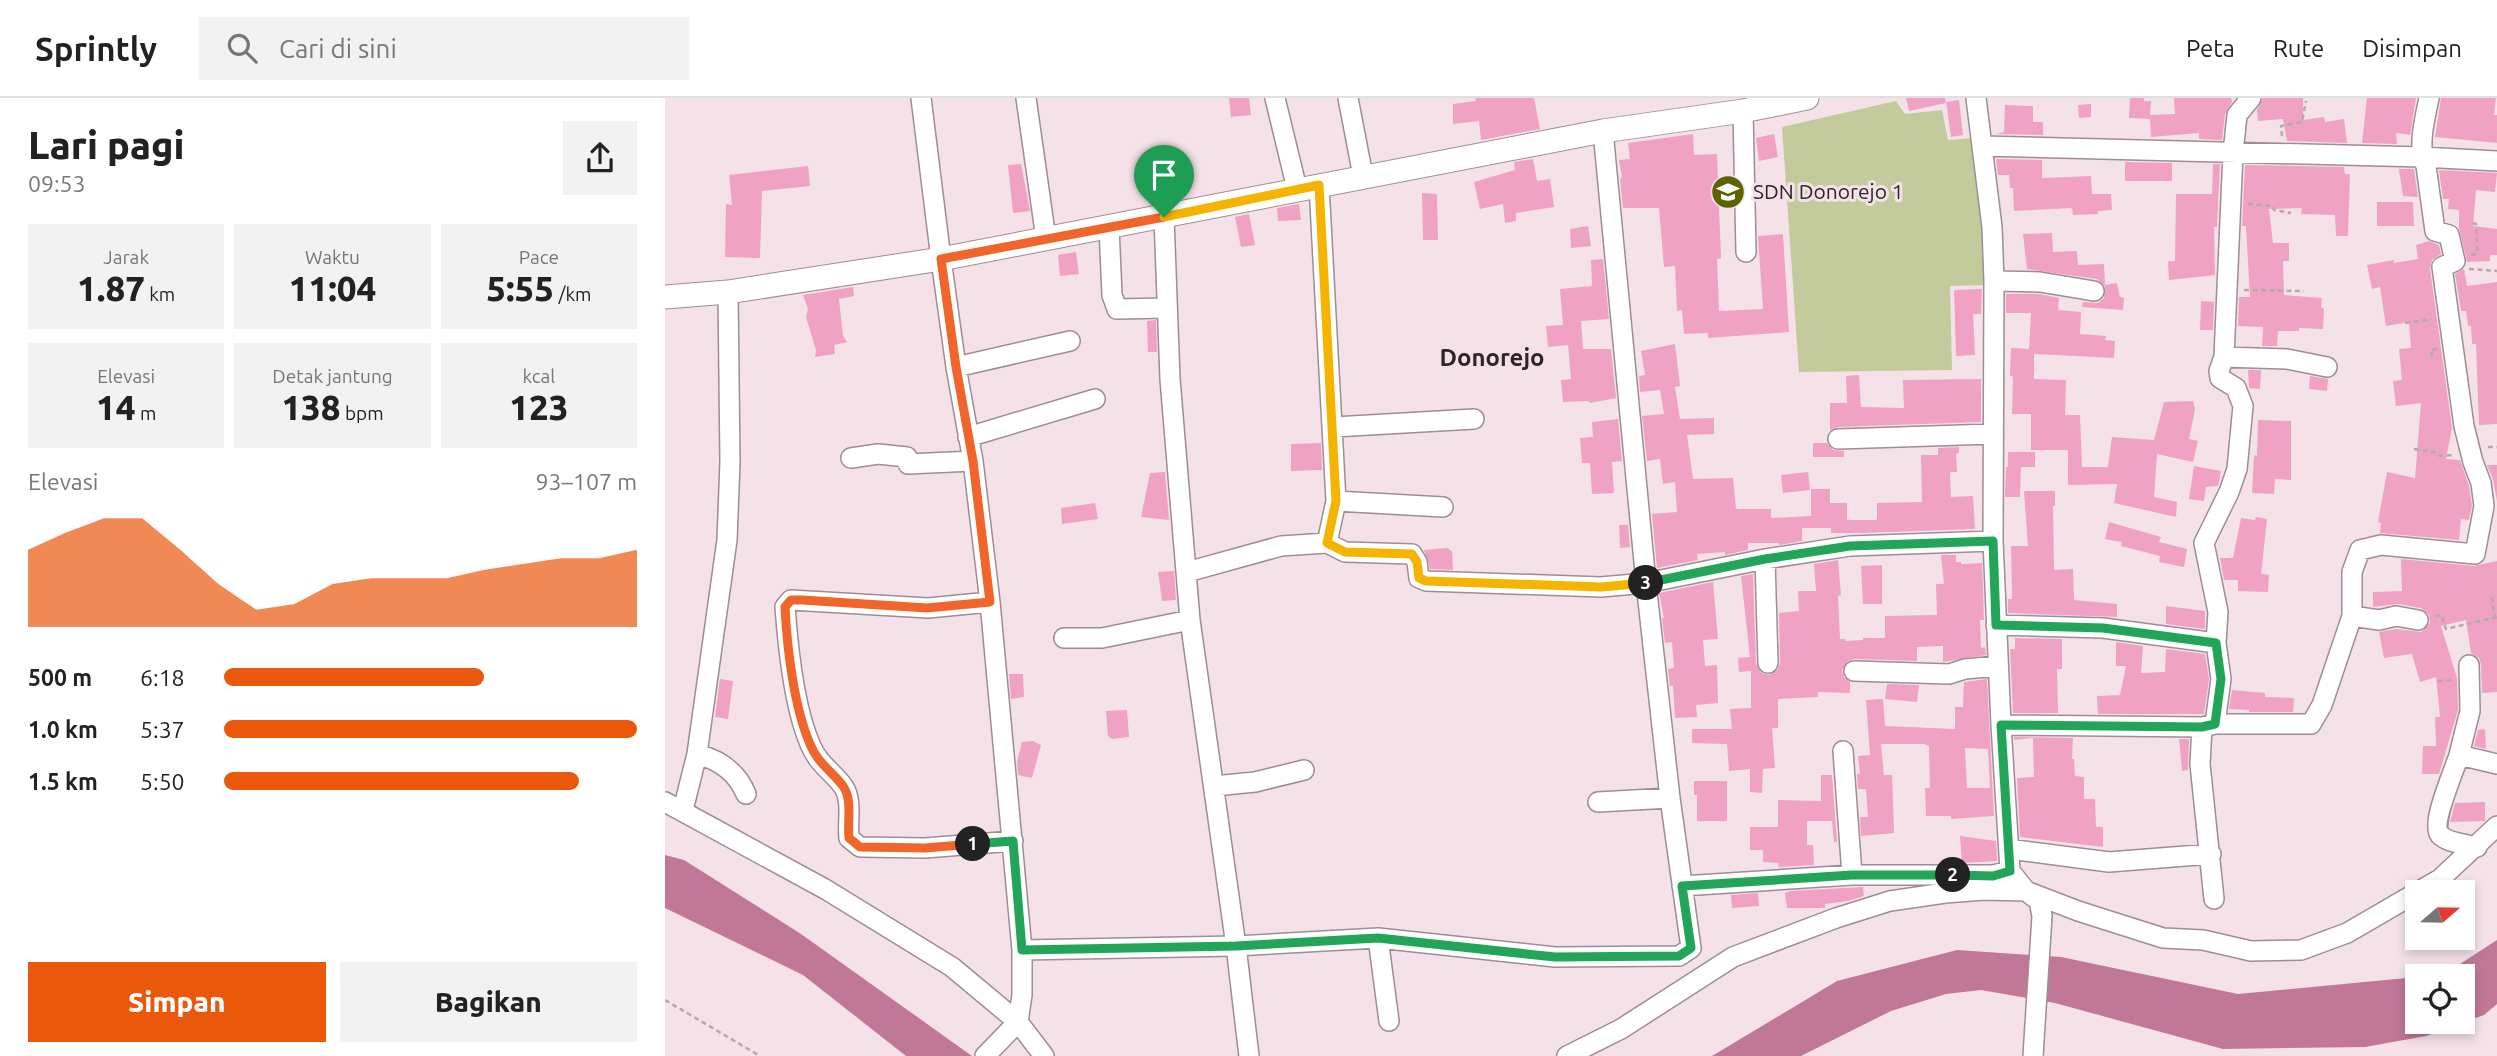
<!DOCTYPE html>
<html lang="id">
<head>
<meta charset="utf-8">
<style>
	body { margin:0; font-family:Ubuntu,sans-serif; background:#f2f2f2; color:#222; height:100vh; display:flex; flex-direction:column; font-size:26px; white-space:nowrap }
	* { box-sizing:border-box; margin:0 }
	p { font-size:23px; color:#767676 }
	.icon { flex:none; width:38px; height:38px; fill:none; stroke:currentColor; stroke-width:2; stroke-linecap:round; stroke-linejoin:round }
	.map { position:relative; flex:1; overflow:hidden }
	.side { display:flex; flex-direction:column; background:#fff; width:665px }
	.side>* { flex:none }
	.needle { width:46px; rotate:70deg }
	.buttons { position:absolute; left:1740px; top:782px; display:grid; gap:14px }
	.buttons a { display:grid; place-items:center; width:70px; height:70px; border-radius:0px; background:#fff; box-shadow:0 4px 10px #0003; font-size:35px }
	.pin { position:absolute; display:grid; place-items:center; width:60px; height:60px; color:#fff; margin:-72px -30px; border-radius:50% 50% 50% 0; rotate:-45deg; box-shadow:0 0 7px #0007 }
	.pin .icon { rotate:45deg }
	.km { position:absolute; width:35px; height:35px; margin:-18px; border-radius:50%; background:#222; color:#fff; font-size:19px; line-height:35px; text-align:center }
	.round { display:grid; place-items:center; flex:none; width:74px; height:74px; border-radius:0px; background:#f2f2f2 }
	.summary { display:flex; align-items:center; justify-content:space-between; height:119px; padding:0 28px }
	h1 { font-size:38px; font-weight:800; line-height:52px }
	.stats { display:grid; grid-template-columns:repeat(3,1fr); gap:10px; height:119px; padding:7px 28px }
	.stats div { display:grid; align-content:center; border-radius:0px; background:#f2f2f2; text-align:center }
	.stats b { font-size:35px; font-weight:800 }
	.stats small { font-size:19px; font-weight:400 }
	.stats p { font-size:19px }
	.chart { height:196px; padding:14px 28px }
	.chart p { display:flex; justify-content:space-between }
	.chart svg { width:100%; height:126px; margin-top:7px; fill:#ea580c; opacity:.7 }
	.button { display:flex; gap:14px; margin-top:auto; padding:14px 28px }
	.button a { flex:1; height:80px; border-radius:0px; background:#ea580c; color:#fff; font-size:28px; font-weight:800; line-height:80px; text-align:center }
	.button a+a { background:#f2f2f2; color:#222 }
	ul { padding:0 28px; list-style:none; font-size:23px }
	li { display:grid; grid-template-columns:112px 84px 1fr; align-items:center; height:52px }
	li i { height:18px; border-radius:9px; background:#ea580c }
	header { display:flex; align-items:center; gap:42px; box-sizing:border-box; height:98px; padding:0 35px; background:#fff; border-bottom:2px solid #e0e0e0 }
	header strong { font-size:33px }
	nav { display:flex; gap:38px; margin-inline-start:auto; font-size:24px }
	.search { width:490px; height:63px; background:#f2f2f2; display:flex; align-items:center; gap:18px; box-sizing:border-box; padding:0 24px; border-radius:0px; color:#767676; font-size:26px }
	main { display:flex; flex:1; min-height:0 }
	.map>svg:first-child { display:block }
</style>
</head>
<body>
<header>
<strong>Sprintly</strong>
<div class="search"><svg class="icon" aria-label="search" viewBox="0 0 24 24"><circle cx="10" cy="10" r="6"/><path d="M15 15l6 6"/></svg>Cari di sini</div>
<nav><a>Peta</a><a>Rute</a><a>Disimpan</a></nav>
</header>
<main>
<section class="side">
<div class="summary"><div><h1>Lari pagi</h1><p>09:53</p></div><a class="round"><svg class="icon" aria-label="share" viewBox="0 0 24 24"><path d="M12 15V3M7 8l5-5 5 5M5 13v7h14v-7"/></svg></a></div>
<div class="stats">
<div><p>Jarak</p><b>1.87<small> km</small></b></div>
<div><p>Waktu</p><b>11:04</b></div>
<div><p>Pace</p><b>5:55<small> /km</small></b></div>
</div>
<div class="stats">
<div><p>Elevasi</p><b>14<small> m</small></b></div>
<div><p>Detak jantung</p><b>138<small> bpm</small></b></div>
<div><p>kcal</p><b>123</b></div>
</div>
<div class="chart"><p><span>Elevasi</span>93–107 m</p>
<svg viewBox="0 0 160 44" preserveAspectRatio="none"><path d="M0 44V17L10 11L20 6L30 6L40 17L50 29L60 38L70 36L80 29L90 27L100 27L110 27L120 24L130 22L140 20L150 20L160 17V44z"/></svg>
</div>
<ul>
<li><b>500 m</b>6:18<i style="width:63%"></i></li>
<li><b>1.0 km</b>5:37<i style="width:100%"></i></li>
<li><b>1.5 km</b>5:50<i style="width:86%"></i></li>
</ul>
<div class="button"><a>Simpan</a><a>Bagikan</a></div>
</section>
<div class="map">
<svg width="1832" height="958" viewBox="0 0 1832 958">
	<rect width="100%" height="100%" fill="#f5e2e9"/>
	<!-- green -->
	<path fill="#c3ca9b" d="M1231 3 1240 16 1277 12 1283 42 1310 40 1322 187 1285 188 1287 272 1134 274 1117 29Z"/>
	<!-- water -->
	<path fill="#c07798" d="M0 757 19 762 136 836 307 958H241L138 877 0 810Z
		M1832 842V906L1819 917 1761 938 1700 949 1558 951 1390 905 1316 892 1281 896 1226 913 1136 958H1047L1172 883 1292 852 1396 859 1573 896 1752 879V924H1797V878H1758L1778 877Z"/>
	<!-- building -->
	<path fill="#efa2c4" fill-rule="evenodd" d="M564 0H584L586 17 566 19Z
		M810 0H869L875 31 816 42 814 23 788 26V6L811 3Z
		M1241 0H1280L1281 5 1244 13Z
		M1465 0H1479V3H1486L1485 17 1510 16 1509 0H1566L1567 4 1560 16 1557 42 1534 41V35L1486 39 1485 21 1464 20Z
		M1598 0H1638V22L1659 19 1660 24 1679 21 1682 45 1622 43 1618 21 1593 23 1592 12Z
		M1702 0H1751L1745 37 1731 35 1732 46 1697 45Z
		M1776 0H1831L1829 17H1832V45L1770 39Z
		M1294 2 1298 37 1286 39 1281 4Z
		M1426 6V19L1414 20 1413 7Z
		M1340 7 1368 8V24H1378V37L1331 36 1339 34Z
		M1028 36 1029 57 1052 56 1056 160 1052 161 1054 213 1098 211 1093 138 1118 136 1124 234 1043 240V235L1019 236 1017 212 1012 213 1010 168 999 169 994 110H958L955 81 957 79 954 62 965 61 963 45Z
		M1109 36 1113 59 1094 63 1091 40Z
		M868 61 872 83 885 81 889 109 851 115V123L840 125 838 106 815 111 809 84 850 72 849 64Z
		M1331 61 1377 62V80L1426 78 1427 96H1446L1447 112 1433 113V116L1408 117 1407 110 1349 113 1348 90H1345L1344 77H1333Z
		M1460 64 1507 65V83H1460Z
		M356 66 365 113 348 115 343 67Z
		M1548 66H1555L1552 129H1549L1550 177 1504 182 1503 163H1510L1511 96H1547Z
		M1580 67 1679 69 1680 76H1685L1683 138H1671L1670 117 1636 116 1637 110 1604 111 1608 145H1624V163H1618L1619 197 1657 200 1656 209 1659 211 1658 231 1634 230V233H1613L1612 248H1597L1598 229 1573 228 1574 199H1585L1581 128H1577Z
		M143 68 145 88 97 93 95 160 60 159 61 106 67 107 64 77Z
		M1734 71H1749L1753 99 1738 98Z
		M1774 72 1832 75 1830 94 1811 92 1808 128 1832 131V157H1825V163L1802 164 1794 130V112L1783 111 1784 101H1778Z
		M757 95 772 96 773 142H758Z
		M1712 104H1748L1749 128H1712Z
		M634 106 636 122 613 123 612 110Z
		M584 116 590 147 576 149 570 119Z
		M923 128 926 148 906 150 905 131Z
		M1387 135 1388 154 1412 153 1413 167 1439 166 1440 187 1452 185 1455 199 1459 200 1458 212 1417 209 1418 204 1433 205 1439 200 1440 188 1432 181 1362 171 1358 136Z
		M1764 143 1774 147 1776 156 1767 162 1765 171 1787 330 1781 361 1795 362 1804 388 1807 408 1804 422 1796 421 1794 442 1715 435 1716 425 1713 424 1722 374 1750 380 1756 305 1731 308 1728 283 1737 282 1734 251 1746 250 1744 224 1721 228 1715 189 1707 191 1702 167 1729 162V165L1753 161 1751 147Z
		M411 154 414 176 395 178 393 157Z
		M938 161 944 221 916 223 918 251H946L951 300 925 305 923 303 898 304 896 282 906 281 903 247 883 249 881 228 898 227 895 191 927 188 926 162Z
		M1799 171 1802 188 1832 184V326L1814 327 1811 246H1807L1806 228H1803L1801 213H1796L1790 176Z
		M188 189 189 198 174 201 178 238 182 244 169 247 170 256 150 259 151 252 141 219 143 211 138 197Z
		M1317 191 1316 216H1308L1310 257 1291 258 1289 192Z
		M1341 196H1374L1394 200 1393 212 1416 214 1415 236 1441 238 1440 242 1450 243 1449 260 1369 256V281L1401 282 1400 317H1415L1417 369H1443L1447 339 1489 342 1499 304 1528 303 1530 311 1524 341 1533 343 1528 364 1492 356 1489 399 1512 404 1511 419 1449 405 1452 386 1403 387V352H1366V316H1347L1348 278H1345L1346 250 1364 251 1366 215H1341Z
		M1536 203 1549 204 1548 232H1535Z
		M491 222 492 254H483L482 223Z
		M1010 246 1015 288 1010 289 1015 321 1049 320V336L1022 337 1028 381 1068 380 1071 411H1106V420L1146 418V391H1165V405H1182V422H1212V405L1257 404 1256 357H1273V350L1294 349V355L1291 356 1292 374H1285L1286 399 1308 398 1310 431 1197 435H1166V430H1137V443L1114 447V445H1083V452L1060 457V454L1032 456 1033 462 992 470 987 416 1012 414 1010 384 998 386 995 361 982 363 977 318 999 316 995 292 975 294 974 278 980 277 976 253Z
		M1583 272H1596L1595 291 1584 290Z
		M1194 277 1196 309 1239 310 1238 282 1316 281V324L1173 329 1165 332V305H1182L1181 278Z
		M1645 278 1663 281 1662 293 1644 291Z
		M953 321 957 363 947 364 949 395 927 396 925 365H917L915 340 928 339 927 324Z
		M1593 322 1626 323V382L1610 381 1609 396 1587 395 1589 357 1592 358Z
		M656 345 657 372 626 373V346Z
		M1148 345H1162L1168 352 1179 353V359H1148Z
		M1343 354H1370V369H1356L1355 399H1340L1341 369H1343Z
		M1822 367H1832V403L1828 381Z
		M1529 368 1556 373 1553 388 1541 389 1539 403 1524 401Z
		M500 374 504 422 476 419 485 375Z
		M1143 374 1145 392 1118 395 1116 377Z
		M1359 393H1390V408H1388L1389 472 1408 471 1409 502 1452 506V519L1343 515V501H1347L1346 448H1363Z
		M430 405 433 421 397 426 396 410Z
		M1591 419 1602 421 1596 476 1604 477 1603 494 1573 493V482H1559L1555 460H1568L1576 420 1590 422Z
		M1444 424 1496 439 1494 444 1522 451 1519 469 1494 464 1495 458 1456 448 1457 444 1440 441Z
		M954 427H963L965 449 955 450Z
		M782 450 787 453 788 472 765 471 759 452Z
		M1276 457H1291V464H1296V466L1317 465 1319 522H1315L1316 550 1320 549 1321 557 1278 564V548L1252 549V563L1189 561 1183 563 1177 572 1179 579 1185 584V595L1153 594V599L1113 601V630H1107L1110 670 1098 671 1097 695 1085 694V671L1064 673 1062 646 1027 645V631H1067L1065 611 1086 610V573L1074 574 1073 560 1085 559 1076 478 1088 476 1091 566 1097 575 1104 577 1113 571 1115 565 1114 515 1134 513 1133 493H1151L1149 466 1173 462 1176 497 1173 498 1175 541H1180V543L1198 542V540H1220V518L1272 517 1271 486H1279Z
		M1736 461 1809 468 1832 463V594L1817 595 1816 566 1814 560 1806 555 1801 522 1776 528 1792 580 1793 612 1774 676H1757L1758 648H1771L1770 619H1775L1771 579 1755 584 1747 556 1719 560 1714 534 1731 531 1756 534 1765 525 1764 517 1756 510 1733 506 1708 509V494L1737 493Z
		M1217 467V506H1198L1196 468Z
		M509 473 511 502 497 503 493 474Z
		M1048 484 1053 541 1038 542 1040 568 1052 567 1053 605 1031 607 1032 619 1010 620 1008 588H1005L1003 571 1009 570 1007 544 1000 545 997 520H999L994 495Z
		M1501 508 1540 513V531L1501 526Z
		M1350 540 1397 541V571H1392L1393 615H1348L1345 551H1350Z
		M1451 544 1478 548 1476 575 1500 574 1501 551 1540 556 1544 581 1539 616H1433L1432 598 1455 597 1461 568H1451Z
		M344 576H358L359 599 346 601Z
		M55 581 68 583 63 621 50 619Z
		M1322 581 1329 718 1286 721V718H1261L1260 690H1265L1264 648 1259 646H1216L1219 677H1227L1229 735 1196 738 1195 719H1203L1201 691H1193L1192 676H1195L1193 658 1205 657 1201 602 1218 601 1220 628 1290 631V609H1298L1299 584ZM1300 650 1323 651 1325 690H1302Z
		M1222 586 1254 587 1252 604 1220 601Z
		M1567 592 1600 595V599L1629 600 1628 614H1584V612L1564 611Z
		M462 612 464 639 447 641 443 638 441 613Z
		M1820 631 1821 651 1809 648 1813 632Z
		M1349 639 1408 640 1407 661H1409L1410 678 1419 679V701H1430L1431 729H1438V749L1355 739 1352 680 1369 679 1368 640 1349 642Z
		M1514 641H1524L1523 672 1517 673Z
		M368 643 376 647 367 680 353 677 352 664 357 644Z
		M1156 677H1167L1172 744H1169L1167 723H1142V747H1148L1149 767 1113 769 1114 765 1098 764V752H1085V729H1113V702L1156 703Z
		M1029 683H1062V723H1032V697H1029Z
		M1820 704V723L1785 724 1790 705Z
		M1295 738 1331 743 1332 763 1297 765Z
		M1198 789 1199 798 1183 803 1160 806V810H1122L1120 795 1125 793Z
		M1093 795 1094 808 1067 810 1066 797Z"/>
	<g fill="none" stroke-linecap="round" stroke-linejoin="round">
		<!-- minor casing -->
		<g stroke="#9e8d94" stroke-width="22">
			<path id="minor" d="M256 0 276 161 291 269 308 363 325 504 357 852V897L353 924 320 958
				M361 0 381 141
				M610 0 632 91
				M683 0 698 78
				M1311 0 1327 129 1329 183 1328 443 1336 627 1345 773 1361 793 1374 803 1377 818 1368 958
				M1078 13 1081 154
				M1317 48 1757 59 1832 63
				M444 129 447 197 452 211 502 210
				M1329 183 1375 184 1429 193
				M1559 259 1622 261 1662 269
				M291 269 405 243
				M669 329 809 321
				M303 339 430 301
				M1173 341 1327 336
				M186 360 213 356 242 359 243 366 308 363
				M671 403 778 409
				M662 445 680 454 747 456 752 464 754 480 761 483 936 489 981 485 1100 461 1185 448 1328 443
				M1100 461 1103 565
				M522 474 616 448 662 445 671 403 654 87
				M325 504 263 510 126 502 120 509C123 550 129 609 145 646 153 666 166 672 178 688 188 702 182 724 184 740L195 749 260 750 348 743
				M1687 518V474L1695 452 1716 447 1810 456 1819 408 1816 385 1808 364 1799 328 1777 169 1790 163 1784 137 1770 133 1761 68C1752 49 1760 20 1764 0
				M1331 527 1438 530 1551 545
				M399 540H437L525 522
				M1804 567 1805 613 1794 657 1832 666
				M1189 573 1284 576 1300 571 1333 568
				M1550 626 1556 581 1551 545 1553 514 1539 445 1564 394 1572 371 1578 308 1571 290 1555 280 1554 273 1559 259 1568 55 1572 17 1586 0
				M1336 627 1537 629 1550 626H1646L1657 607 1687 518 1714 522 1731 518 1753 522
				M1537 629 1535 666 1549 801
				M1178 653 1187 777
				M32 656C55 662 72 674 81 696
				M1794 657C1790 671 1765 726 1775 737 1783 745 1801 746 1812 749
				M549 688 590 684 639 672
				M0 704 160 791 287 869 353 924 379 958
				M933 704 1005 700
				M18 712 32 656 62 442 65 364 63 194
				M1344 751 1444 764 1546 756
				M1017 788 1187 777H1328L1345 773
				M713 840 724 923
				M357 852 571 848 525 522 505 281 499 119
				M584 958 571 848 713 840 890 859 1014 858 1026 850 1005 700 981 485 938 33
				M902 958 956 931 1068 859 1171 820 1225 803 1280 795 1319 792 1361 793 1413 813 1498 840 1538 842 1586 853 1636 852 1682 835 1775 781 1832 728"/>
		</g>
		<!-- major casing -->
		<g stroke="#9e8d94" stroke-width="25">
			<path id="major" d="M0 199 63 194 276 161 938 33 1078 13 1142 0"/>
		</g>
		<!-- path -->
		<path stroke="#b7a8ad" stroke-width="2.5" stroke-dasharray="5 3.5" stroke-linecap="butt" d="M1617 38 1616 28 1637 24 1641 3
			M1583 106 1607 108 1609 112 1626 115
			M1806 157 1811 156 1812 152 1811 126 1807 125
			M1804 171 1832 173
			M1579 192 1639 193
			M1740 225 1766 221
			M1767 259 1766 252 1772 251
			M1823 349H1832
			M1749 351 1769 354 1775 358 1790 357
			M1827 499 1830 520
			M1770 518 1776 517 1781 531 1832 519
			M1773 583 1787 582
			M0 902 95 958"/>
		<!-- minor -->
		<use href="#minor" stroke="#fff" stroke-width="19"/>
		<!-- major -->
		<use href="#major" stroke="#fff" stroke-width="23"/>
	</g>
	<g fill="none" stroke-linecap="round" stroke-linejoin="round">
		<!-- split-1 casing -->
		<g stroke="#fff" stroke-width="14">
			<path id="split-1" d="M308 746 260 750 195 749 184 740C182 724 188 702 178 688 166 672 153 666 145 646 129 609 122 550 120 509L126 502H137L262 510 325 504 308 363 291 269 276 161 499 119"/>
		</g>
		<!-- split-2 casing -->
		<g stroke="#fff" stroke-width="14">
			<path id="split-2" d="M308 746 348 743 357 852 571 848 713 840 890 859 1014 858 1026 850 1017 788 1187 777H1288"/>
		</g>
		<!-- split-3 casing -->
		<g stroke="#fff" stroke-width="14">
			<path id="split-3" d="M981 485 1100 461 1185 448 1328 443 1331 527 1438 530 1551 545 1556 581 1550 626 1537 629 1336 627 1345 773 1328 778 1288 777"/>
		</g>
		<!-- split-4 casing -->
		<g stroke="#fff" stroke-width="14">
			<path id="split-4" d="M499 119 654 87 671 403 662 445 680 454 747 456 752 464 754 480 761 483 936 489 981 485"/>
		</g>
		<!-- split-1 -->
		<use href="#split-1" stroke="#f0652b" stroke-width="9"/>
		<!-- split-2 -->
		<use href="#split-2" stroke="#22a559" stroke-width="9"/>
		<!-- split-3 -->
		<use href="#split-3" stroke="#22a559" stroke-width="9"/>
		<!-- split-4 -->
		<use href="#split-4" stroke="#f5b400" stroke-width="9"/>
	</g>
	<!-- icons -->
	<defs>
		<g id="school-disc" transform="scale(1.75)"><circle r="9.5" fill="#5c6300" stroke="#f5e2e9"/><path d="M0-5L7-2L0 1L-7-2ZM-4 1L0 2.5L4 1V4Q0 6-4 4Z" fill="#fff"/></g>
	</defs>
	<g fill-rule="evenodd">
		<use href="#school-disc" x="1063" y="94"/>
	</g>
	<g text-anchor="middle" stroke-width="6" stroke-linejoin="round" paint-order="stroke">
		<!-- poi labels -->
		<g font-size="21" fill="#2d2629" stroke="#f5e2e9" text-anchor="start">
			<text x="1088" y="101">SDN Donorejo 1</text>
		</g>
		<!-- quarter labels -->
		<g font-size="24" font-weight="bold" fill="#2d2629" stroke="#f5e2e9">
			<text x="827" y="268">Donorejo</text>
		</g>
	</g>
</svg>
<div class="buttons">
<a><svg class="needle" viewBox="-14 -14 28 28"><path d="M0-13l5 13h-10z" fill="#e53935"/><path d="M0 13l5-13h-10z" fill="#767676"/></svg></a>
<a><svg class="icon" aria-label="locate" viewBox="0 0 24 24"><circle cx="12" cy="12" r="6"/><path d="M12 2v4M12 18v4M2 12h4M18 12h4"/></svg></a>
</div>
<div class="pin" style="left:499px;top:119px;background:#1e9e55"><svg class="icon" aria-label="arrive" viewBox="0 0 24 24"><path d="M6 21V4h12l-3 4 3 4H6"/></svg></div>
<b class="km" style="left:308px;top:746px">1</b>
<b class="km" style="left:1288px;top:777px">2</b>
<b class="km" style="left:981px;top:485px">3</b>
</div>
</main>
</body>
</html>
